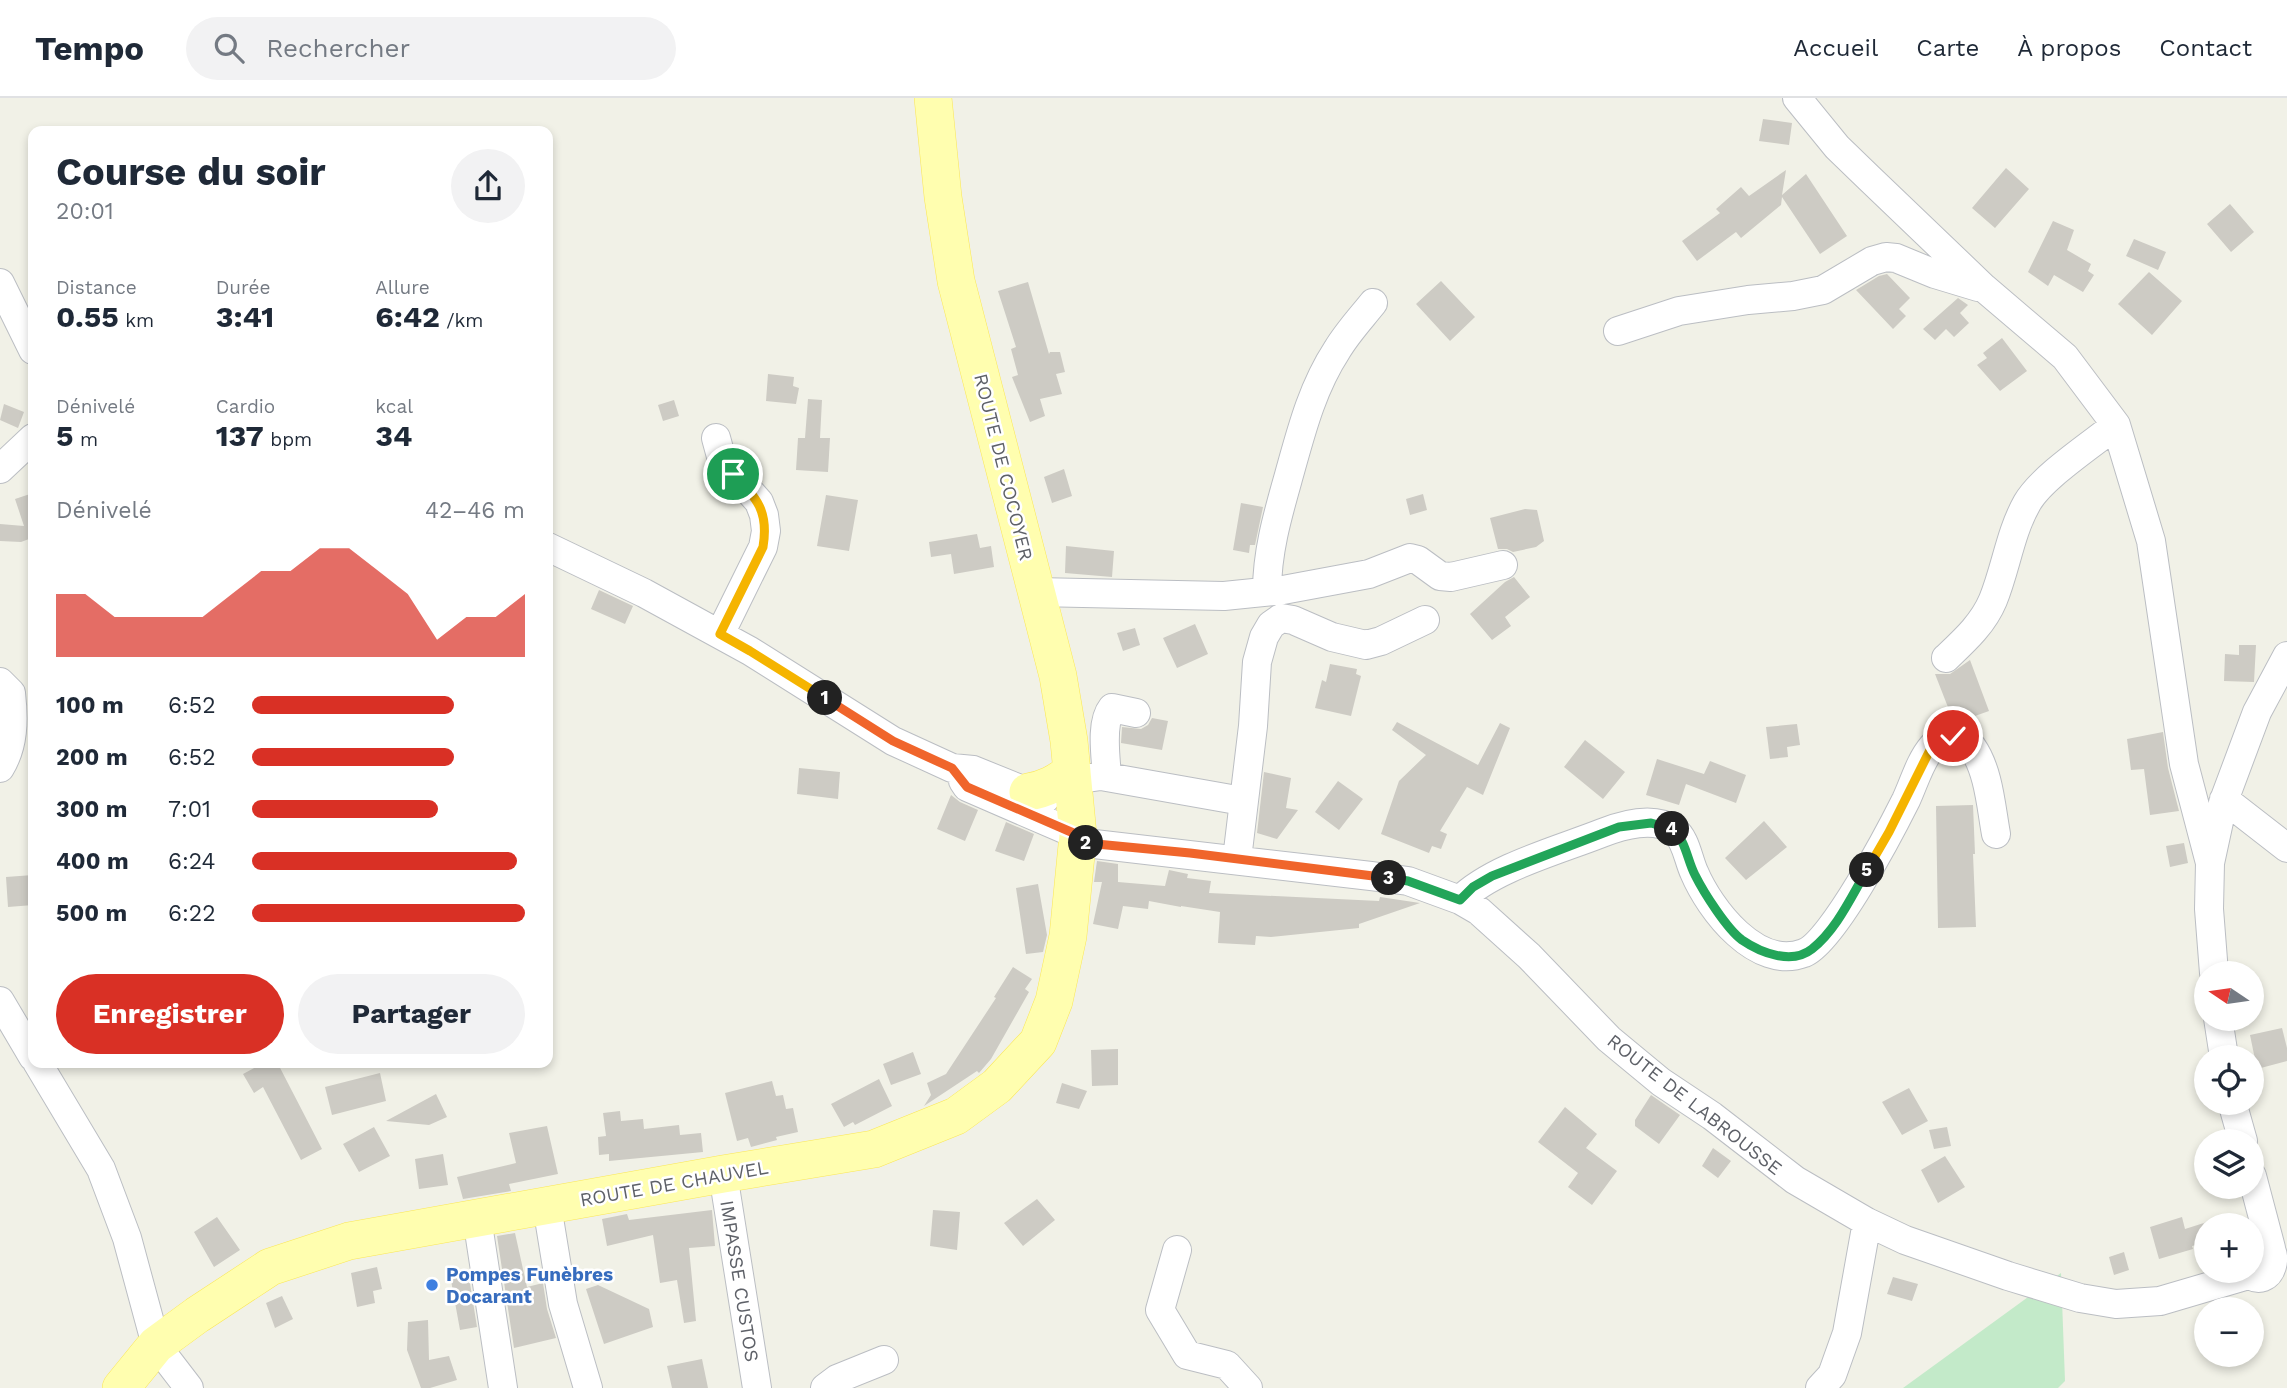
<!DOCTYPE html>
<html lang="fr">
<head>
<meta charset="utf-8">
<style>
	body { margin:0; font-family:"Work Sans",sans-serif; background:#f2f2f3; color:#1f2937; height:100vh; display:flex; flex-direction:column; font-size:26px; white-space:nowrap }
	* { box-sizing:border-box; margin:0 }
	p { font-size:23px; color:#747a83 }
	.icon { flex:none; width:38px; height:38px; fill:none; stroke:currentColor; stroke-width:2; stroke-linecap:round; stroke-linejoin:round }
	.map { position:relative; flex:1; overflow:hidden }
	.details { position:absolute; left:28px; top:28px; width:525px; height:942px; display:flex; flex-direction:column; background:#fff; border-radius:14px; box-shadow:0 4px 10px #0003 }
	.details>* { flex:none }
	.needle { width:46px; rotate:283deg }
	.buttons { position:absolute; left:2194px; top:863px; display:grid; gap:14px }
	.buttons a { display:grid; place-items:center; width:70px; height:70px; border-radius:50%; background:#fff; box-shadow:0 4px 10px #0003; font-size:35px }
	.pin { position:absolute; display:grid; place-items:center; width:60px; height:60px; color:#fff; margin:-30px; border:4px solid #fff; border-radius:50%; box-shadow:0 2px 7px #0007 }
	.km { position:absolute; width:35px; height:35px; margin:-18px; border-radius:50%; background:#222; color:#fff; font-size:19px; line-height:35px; text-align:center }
	.round { display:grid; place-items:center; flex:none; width:74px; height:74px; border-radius:37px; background:#f2f2f3 }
	.summary { display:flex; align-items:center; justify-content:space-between; height:119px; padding:0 28px }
	h1 { font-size:38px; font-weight:700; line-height:52px }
	.figures { display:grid; grid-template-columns:repeat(3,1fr); gap:10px; height:119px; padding:7px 28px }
	.figures div { display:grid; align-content:center }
	.figures b { font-size:30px; font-weight:700 }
	.figures small { font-size:19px; font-weight:400 }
	.figures p { font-size:19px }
	.chart { height:196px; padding:14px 28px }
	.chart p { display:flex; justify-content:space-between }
	.chart svg { width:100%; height:126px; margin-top:7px; fill:#d93025; opacity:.7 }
	.action { display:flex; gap:14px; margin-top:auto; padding:14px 28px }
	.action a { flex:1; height:80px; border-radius:42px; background:#d93025; color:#fff; font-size:28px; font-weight:700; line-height:80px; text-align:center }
	.action a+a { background:#f2f2f3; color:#1f2937 }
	ul { padding:0 28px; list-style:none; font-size:23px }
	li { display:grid; grid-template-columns:112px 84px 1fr; align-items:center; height:52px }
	li i { height:18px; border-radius:9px; background:#d93025 }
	header { display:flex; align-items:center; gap:42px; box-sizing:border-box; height:98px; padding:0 35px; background:#fff; border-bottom:2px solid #e0e1e3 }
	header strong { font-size:33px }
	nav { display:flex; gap:38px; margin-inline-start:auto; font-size:24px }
	.search { width:490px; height:63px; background:#f2f2f3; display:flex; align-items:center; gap:18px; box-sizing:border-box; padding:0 24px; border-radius:38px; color:#747a83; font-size:26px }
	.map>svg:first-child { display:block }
</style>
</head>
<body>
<header>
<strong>Tempo</strong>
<div class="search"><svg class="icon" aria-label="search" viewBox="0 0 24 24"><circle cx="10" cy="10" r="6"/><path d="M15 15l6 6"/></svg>Rechercher</div>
<nav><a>Accueil</a><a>Carte</a><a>À propos</a><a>Contact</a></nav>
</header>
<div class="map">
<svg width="2287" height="1290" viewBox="0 0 2287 1290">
	<rect width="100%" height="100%" fill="#f1f1e7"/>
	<!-- green -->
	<path fill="#c3eac9" d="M2061 1175 2065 1283 2058 1290H1903Z"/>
	<!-- building -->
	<path fill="#cdcbc4" d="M1763 21 1792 25 1789 47 1759 43Z
		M2006 70 2029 91 1995 130 1972 110Z
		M1786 72 1782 97 1806 76 1847 138 1820 156 1782 99 1781 107 1741 140 1736 134 1697 163 1682 143 1720 115 1716 111 1741 89 1749 98Z
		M2230 106 2254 134 2231 154 2207 126Z
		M2053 123 2074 132 2067 152 2091 166 2088 173 2094 177 2083 194 2054 177 2048 188 2028 174Z
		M2134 141 2166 154 2158 172 2126 158Z
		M2149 174 2182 203 2152 237 2118 206Z
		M1887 176 1910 200 1899 211 1906 218 1893 231 1856 192 1879 178Z
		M1441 183 1475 219 1450 243 1416 206Z
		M1028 184 1049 256 1050 254H1060L1065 274 1056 276 1062 296 1040 301 1045 318 1030 324 1012 279 1018 277 1011 251 1016 249 998 193Z
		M1958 200 1968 207 1960 215 1969 225 1954 239 1946 231 1935 242 1923 231Z
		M2002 240 2027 273 2000 293 1977 267 1987 260 1983 255Z
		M768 276 794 279 793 288 799 290 796 306 766 303Z
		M808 301 822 302 820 340H830L828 374 796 372 798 340H805Z
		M674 302 679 318 663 323 658 307Z
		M4 306 24 314 18 330 0 322Z
		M1064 371 1072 398 1052 405 1044 379Z
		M33 395V446L31 447 29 441 21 444 0 443V426L24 428 15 401Z
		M1423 396 1427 412 1410 417 1406 401Z
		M826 397 858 402 849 453 817 448Z
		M1241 405 1263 409 1255 447H1250L1249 455 1233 452Z
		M1525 411 1537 412 1544 443 1536 449 1513 454 1507 451H1498L1490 420Z
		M977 436 980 450 991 448 994 469 954 476 951 456 931 459 929 444Z
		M1066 448 1114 453 1112 479 1065 475Z
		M1514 479 1530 499 1505 519 1511 528 1492 542 1470 516 1505 484Z
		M599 492 633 508 625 526 591 511Z
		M1195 526 1208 556 1177 570 1163 540Z
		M1135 530 1140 547 1123 553 1117 535Z
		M2239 547H2256L2254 584 2224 583 2225 556 2239 557Z
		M1970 562 1989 613 1961 623 1953 622 1935 576H1950Z
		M1330 566 1357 571 1356 576 1361 578 1351 618 1315 610 1322 582 1326 584Z
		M1152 620 1168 623 1162 652 1121 645 1122 629 1141 631 1148 627Z
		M1397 624 1478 667 1500 625 1510 630 1483 697 1467 689 1440 733 1447 736 1441 751 1432 748 1429 755 1381 736 1399 683 1426 657 1392 632Z
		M1797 626 1800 647 1787 649 1788 659 1770 661 1766 629Z
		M2163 634 2168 670 2179 713 2150 717 2144 671 2131 672 2127 641Z
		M1585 642 1625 674 1603 701 1564 669Z
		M1657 661 1704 676 1710 663 1746 677 1736 705 1686 686 1679 707 1646 697Z
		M799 670 840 674 838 701 797 696Z
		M1264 674 1291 680 1286 710 1298 712 1277 741 1257 735Z
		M1338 683 1363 701 1339 732 1315 714Z
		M951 697 960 704 978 712 965 743 937 731Z
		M1973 707 1975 756H1973L1976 829 1938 830 1936 708Z
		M1764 723 1787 749 1746 782 1725 760Z
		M1006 724 1034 736 1024 763 995 753Z
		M2184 745 2188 765 2170 769 2166 748Z
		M1097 763 1118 766V784L1165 788 1169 772 1188 776 1187 780 1211 783 1209 795 1379 803 1380 799 1420 805 1359 826V830L1271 839 1256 838 1255 847 1218 845 1220 814 1181 808V809L1149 803 1148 811 1123 808 1118 831 1093 826 1102 784H1094Z
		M33 777V807L8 809 6 779Z
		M1038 786 1047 837 1043 854 1026 856 1016 790Z
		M1013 869 1032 881 1025 891 1029 894 991 961 979 975 977 973 924 1008 931 997 927 985 946 976 996 900 994 899Z
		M2282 930 2287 950V963L2257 971 2250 937Z
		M1118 951V987L1092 988 1091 952Z
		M913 954 921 976 891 987 883 966Z
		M265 964H277L322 1051 301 1062 263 989 254 995 243 976Z
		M380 975 386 1003 332 1017 325 989Z
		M879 981 892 1008 855 1027 853 1024 844 1029 831 1006Z
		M772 983 776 998 783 997 786 1011 793 1010 798 1034 776 1039 777 1042 751 1049 748 1040 737 1043 725 995Z
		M1062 985 1087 993 1079 1011 1056 1005Z
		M1909 990 1928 1023 1902 1037 1882 1004Z
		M436 996 447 1019 429 1027 386 1023Z
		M1651 997 1680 1017 1659 1046 1635 1028V1022Z
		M1565 1009 1597 1036 1586 1050 1617 1073 1592 1107 1568 1089 1578 1075 1538 1044Z
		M620 1013 621 1023 643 1021 644 1031 679 1027 680 1037 701 1035 703 1054 609 1063V1056L599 1057 598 1039 606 1038 603 1015Z
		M547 1028 558 1076 509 1086 511 1093 463 1101 457 1079 516 1065 509 1035Z
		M374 1029 390 1058 359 1074 343 1046Z
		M1947 1029 1951 1048 1934 1051 1929 1032Z
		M1713 1050 1731 1063 1718 1080 1702 1068Z
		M443 1056 448 1087 419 1091 415 1061Z
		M1945 1058 1965 1089 1938 1105 1921 1072Z
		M1037 1101 1055 1122 1023 1148 1004 1125Z
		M712 1112 715 1148 689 1150 696 1223 684 1225 677 1182 660 1185 653 1137 607 1148 602 1121 627 1116 629 1122Z
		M933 1112 960 1114 957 1152 930 1148Z
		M217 1119 240 1152 214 1169 194 1134Z
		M2182 1119 2185 1131 2207 1124V1144L2192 1148 2193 1151 2159 1161 2150 1129Z
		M515 1135 527 1189 543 1185 547 1211 556 1240 514 1250 497 1138Z
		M2124 1154 2129 1172 2114 1177 2109 1159Z
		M377 1169 382 1191 373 1193 375 1205 357 1209 351 1175Z
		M468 1173 477 1229 460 1232 450 1177Z
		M1893 1179 1918 1186 1912 1203 1887 1196Z
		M598 1187 649 1211 653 1229 604 1246 586 1191Z
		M282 1198 293 1221 275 1230 266 1205Z
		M428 1222 429 1262 449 1258 457 1282 430 1290H421L407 1252 408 1224Z
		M702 1261 708 1290H672L667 1268Z"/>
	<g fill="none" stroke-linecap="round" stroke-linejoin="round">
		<!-- minor casing -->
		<g stroke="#bbbec3" stroke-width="30">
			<path id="minor" d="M1797 0 1837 49 1868 79 1984 190 2065 259 2116 327 2151 443 2184 666 2210 765
				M0 185 33 252
				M1618 233 1679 213 1748 202 1793 198 1823 192 1872 163 1886 159 1896 160 1935 176 1978 189
				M716 340 722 362 759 404 764 417 766 433 763 449 720 536
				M0 371 33 340
				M548 449 644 495 750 553 893 643 952 670 973 672 1045 701
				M1267 493C1267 453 1278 416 1289 377 1301 334 1312 290 1337 252 1347 235 1361 220 1373 205
				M1036 494 1224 498 1283 492 1369 476 1410 460 1418 462 1440 478 1451 479 1503 467
				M1946 560C1964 543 1983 526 1993 502 2006 470 2010 435 2027 405 2042 379 2091 347 2116 327
				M0 584 11 595C14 622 14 647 0 670
				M1107 679C1106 660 1100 625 1112 610L1136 615
				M1073 682 1101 678 1231 701
				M963 683 967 689 1078 737
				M2224 701 2287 750
				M1077 744 1371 778 1408 783 1460 802 1479 813 1529 858 1609 941 1661 984 1712 1018 1795 1082 1867 1124 1905 1142 2008 1178 2080 1200 2116 1206 2160 1203 2248 1177
				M1237 761 1253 628 1257 564 1264 539 1271 527 1281 520 1293 522 1332 539 1366 547 1381 543 1425 522
				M1460 802C1492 770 1559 752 1602 735 1622 727 1654 718 1674 732 1686 741 1688 761 1694 774 1710 812 1757 873 1804 855 1832 845 1891 732 1906 702 1914 685 1920 663 1932 649 1943 636 1962 634 1972 649 1989 673 1991 709 1996 736
				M2214 875 2209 811 2210 765 2223 705 2257 614 2287 558
				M0 903 33 959
				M2218 920 2224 959
				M37 964 101 1071 127 1140 156 1247 189 1290
				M2232 1004 2243 1043
				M723 1076 757 1290
				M2252 1078 2271 1150
				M547 1108 563 1206 588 1290
				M477 1120 503 1290
				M1177 1152 1160 1212 1187 1257 1227 1267 1248 1290
				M2244 1172C2274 1202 2287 1136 2252 1146
				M825 1290 837 1281 884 1262
				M1820 1290 1832 1277 1847 1235 1867 1124"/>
		</g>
		<!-- major casing -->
		<g stroke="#fbe756" stroke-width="38">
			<path id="major" d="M1028 694C1046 691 1057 685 1072 673
				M121 1290 156 1247 197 1217 270 1169 349 1143 723 1076 874 1051 956 1018 997 988 1038 944 1054 903 1068 838 1078 737 1069 643 1058 578 956 183 943 99 933 0"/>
		</g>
		<!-- minor -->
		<use href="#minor" stroke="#fff" stroke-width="28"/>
		<!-- major -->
		<use href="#major" stroke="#fffeaf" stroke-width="37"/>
	</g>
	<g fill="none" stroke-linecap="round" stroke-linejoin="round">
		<!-- split-1 casing -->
		<g stroke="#fff" stroke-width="14">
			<path id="split-1" d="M733 376C757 400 769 413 763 449L720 536 750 553 825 600"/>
		</g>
		<!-- split-2 casing -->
		<g stroke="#fff" stroke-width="14">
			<path id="split-2" d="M825 600 893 643 952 670 967 689 1078 737 1077 744 1086 745"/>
		</g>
		<!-- split-3 casing -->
		<g stroke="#fff" stroke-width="14">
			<path id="split-3" d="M1086 745 1190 755 1389 780"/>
		</g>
		<!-- split-4 casing -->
		<g stroke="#fff" stroke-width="14">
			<path id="split-4" d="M1389 780 1408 783 1460 802 1473 789 1492 778 1619 729 1651 725 1672 731"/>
		</g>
		<!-- split-5 casing -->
		<g stroke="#fff" stroke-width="14">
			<path id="split-5" d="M1672 731C1686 742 1687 762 1695 777 1704 795 1727 831 1742 842 1761 855 1792 867 1812 851 1837 831 1851 799 1867 772"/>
		</g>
		<!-- split-6 casing -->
		<g stroke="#fff" stroke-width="14">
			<path id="split-6" d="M1867 772 1889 734 1931 650 1943 639 1953 638"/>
		</g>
		<!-- split-1 -->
		<use href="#split-1" stroke="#f5b400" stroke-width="9"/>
		<!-- split-2 -->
		<use href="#split-2" stroke="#f0652b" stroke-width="9"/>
		<!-- split-3 -->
		<use href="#split-3" stroke="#f0652b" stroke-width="9"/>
		<!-- split-4 -->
		<use href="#split-4" stroke="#22a559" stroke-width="9"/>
		<!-- split-5 -->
		<use href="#split-5" stroke="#22a559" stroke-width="9"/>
		<!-- split-6 -->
		<use href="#split-6" stroke="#f5b400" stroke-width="9"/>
	</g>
	<!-- markers -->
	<circle fill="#3f7fe0" stroke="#fff" stroke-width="2.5" cx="432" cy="1187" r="7"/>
	<g text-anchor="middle" stroke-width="5" stroke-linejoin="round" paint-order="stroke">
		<!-- street labels -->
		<g font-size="19" fill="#5e6168" stroke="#fff">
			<text transform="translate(1004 369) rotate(76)" y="7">ROUTE DE COCOYER</text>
			<text transform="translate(1695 1006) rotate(38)" y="7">ROUTE DE LABROUSSE</text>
			<text transform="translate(674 1085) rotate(-10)" y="7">ROUTE DE CHAUVEL</text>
			<text transform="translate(740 1183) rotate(81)" y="7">IMPASSE CUSTOS</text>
		</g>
		<!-- shop labels -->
		<g font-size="19" font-weight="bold" fill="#366cbe" stroke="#fff" text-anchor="start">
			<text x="446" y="1183">Pompes Funèbres<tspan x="446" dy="22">Docarant</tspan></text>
		</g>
	</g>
</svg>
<div class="buttons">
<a><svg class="needle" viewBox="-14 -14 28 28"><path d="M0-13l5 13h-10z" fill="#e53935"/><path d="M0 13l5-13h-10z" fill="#747a83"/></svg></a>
<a><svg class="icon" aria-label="locate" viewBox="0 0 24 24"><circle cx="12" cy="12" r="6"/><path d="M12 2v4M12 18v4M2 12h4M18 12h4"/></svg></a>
<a><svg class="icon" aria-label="layers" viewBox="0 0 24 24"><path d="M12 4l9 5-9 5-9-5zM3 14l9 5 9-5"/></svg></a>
<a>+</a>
<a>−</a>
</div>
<div class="pin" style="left:733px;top:376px;background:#1e9e55"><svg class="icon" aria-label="arrive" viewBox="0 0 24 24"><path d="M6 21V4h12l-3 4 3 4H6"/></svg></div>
<div class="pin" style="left:1953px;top:638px;background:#d93025"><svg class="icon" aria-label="check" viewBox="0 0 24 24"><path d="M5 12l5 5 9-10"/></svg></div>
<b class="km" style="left:825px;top:600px">1</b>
<b class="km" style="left:1086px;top:745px">2</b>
<b class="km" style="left:1389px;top:780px">3</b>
<b class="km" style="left:1672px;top:731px">4</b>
<b class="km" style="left:1867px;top:772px">5</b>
<section class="details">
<div class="summary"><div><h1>Course du soir</h1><p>20:01</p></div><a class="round"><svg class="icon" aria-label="share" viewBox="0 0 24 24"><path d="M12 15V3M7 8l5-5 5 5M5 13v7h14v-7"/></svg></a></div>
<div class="figures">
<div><p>Distance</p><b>0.55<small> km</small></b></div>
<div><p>Durée</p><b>3:41</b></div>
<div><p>Allure</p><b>6:42<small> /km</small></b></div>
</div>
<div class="figures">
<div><p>Dénivelé</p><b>5<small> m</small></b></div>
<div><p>Cardio</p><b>137<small> bpm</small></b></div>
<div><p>kcal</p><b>34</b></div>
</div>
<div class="chart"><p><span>Dénivelé</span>42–46 m</p>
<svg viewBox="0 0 160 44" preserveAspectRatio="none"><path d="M0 44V22L10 22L20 30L30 30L40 30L50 30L60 22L70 14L80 14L90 6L100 6L110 14L120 22L130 38L140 30L150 30L160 22V44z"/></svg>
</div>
<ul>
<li><b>100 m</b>6:52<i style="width:74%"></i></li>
<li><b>200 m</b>6:52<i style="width:74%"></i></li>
<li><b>300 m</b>7:01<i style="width:68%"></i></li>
<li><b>400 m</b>6:24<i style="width:97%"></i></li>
<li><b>500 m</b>6:22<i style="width:100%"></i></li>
</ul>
<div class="action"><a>Enregistrer</a><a>Partager</a></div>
</section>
</div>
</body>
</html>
